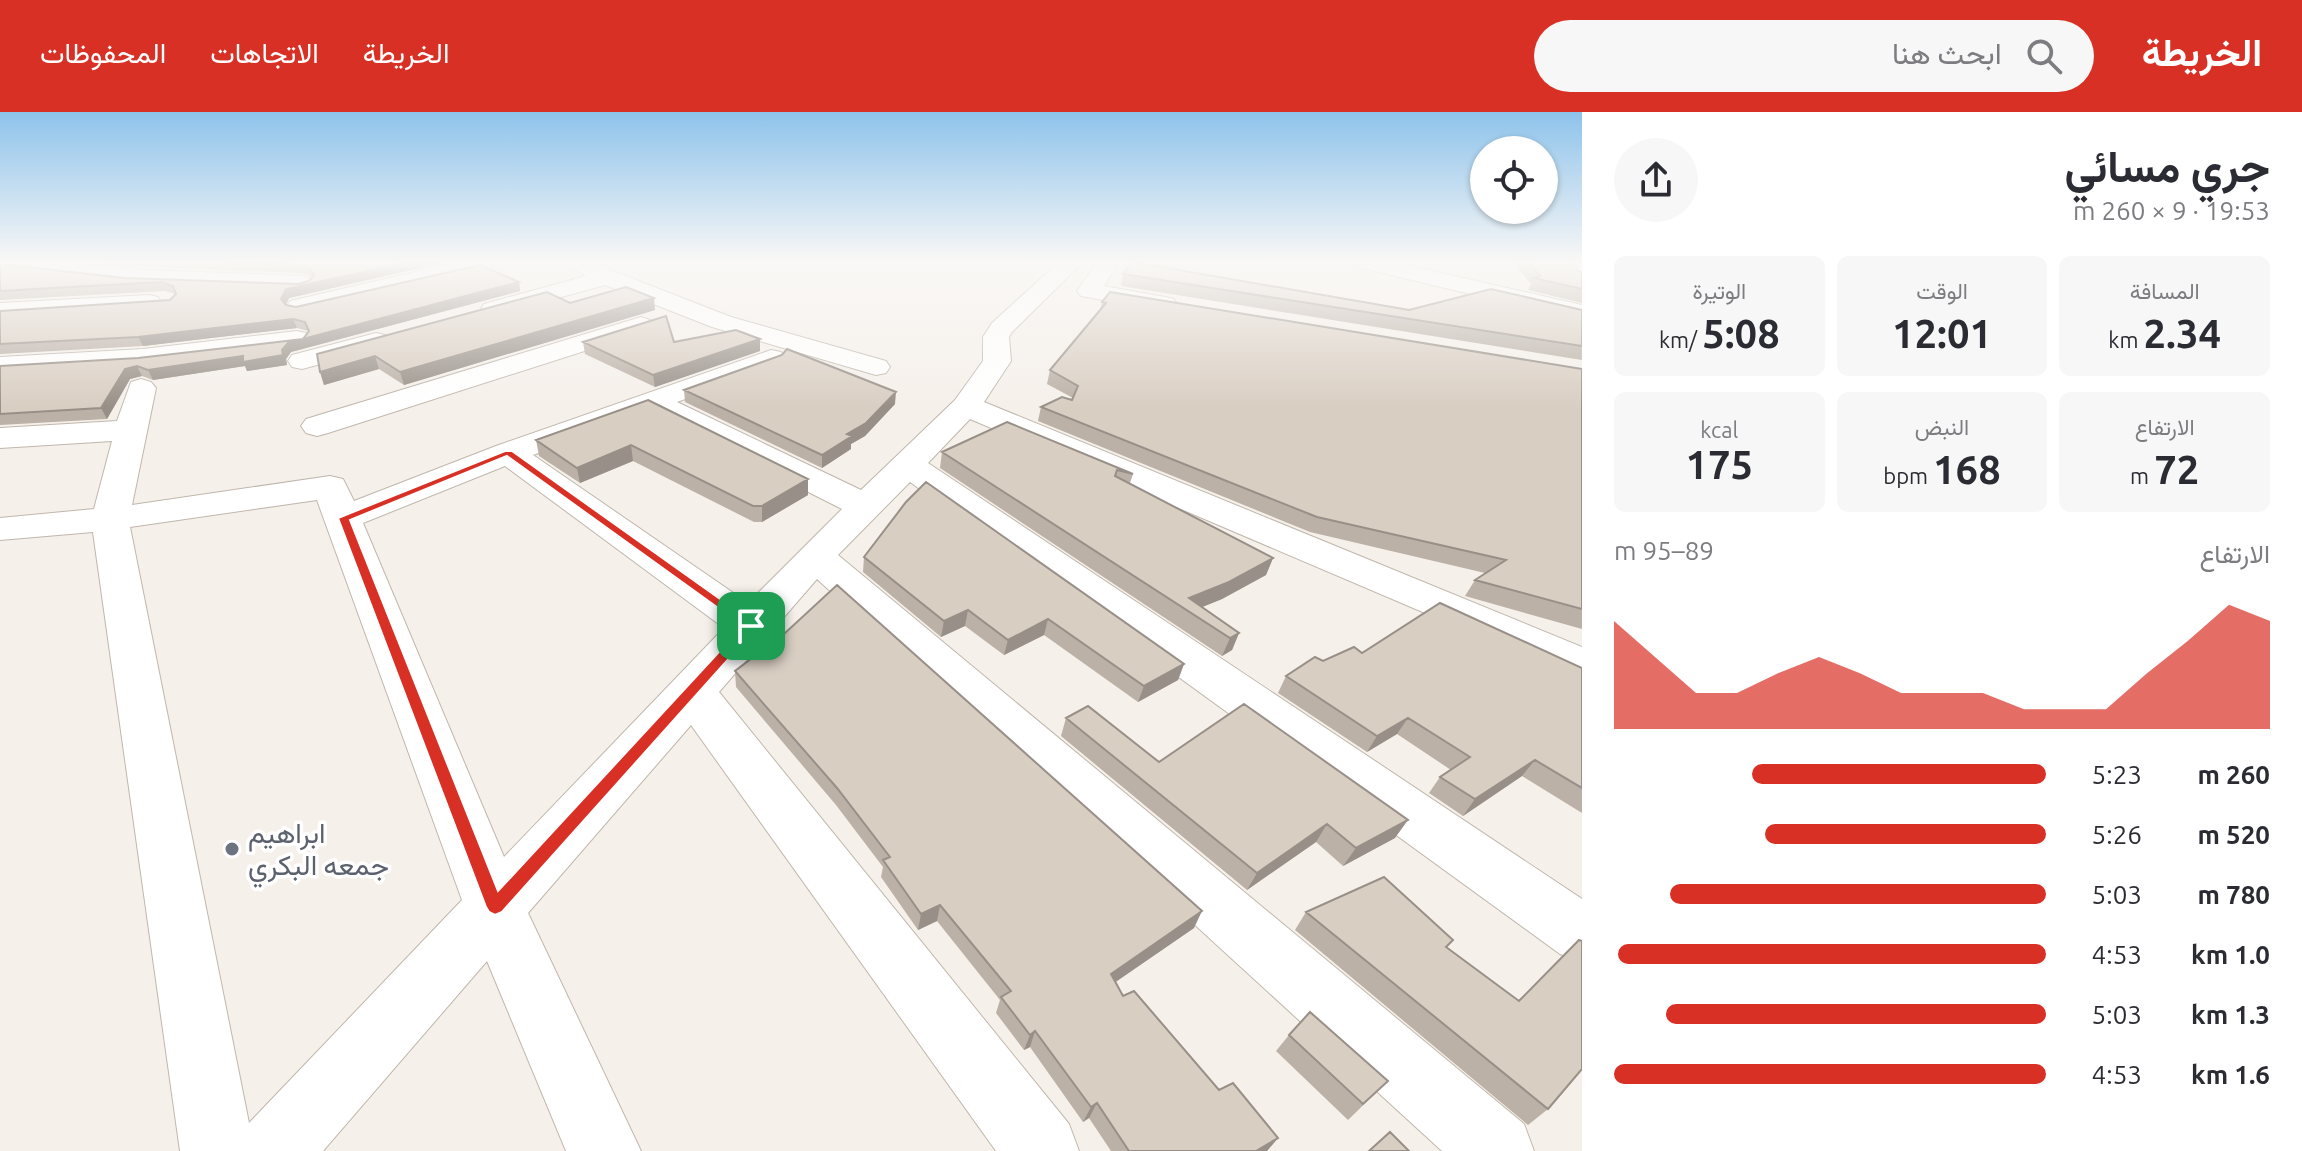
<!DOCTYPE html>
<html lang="ar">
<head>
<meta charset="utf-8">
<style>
	body { margin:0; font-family:Ubuntu,Vazirmatn,sans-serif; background:#f7f7f7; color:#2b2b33; direction:rtl; height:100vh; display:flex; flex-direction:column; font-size:30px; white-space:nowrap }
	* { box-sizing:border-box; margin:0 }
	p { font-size:26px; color:#7c7c81 }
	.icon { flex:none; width:44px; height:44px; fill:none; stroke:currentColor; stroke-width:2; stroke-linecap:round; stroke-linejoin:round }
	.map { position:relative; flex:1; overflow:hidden; direction:ltr }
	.details { display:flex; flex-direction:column; background:#fff; width:720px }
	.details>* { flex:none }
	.tools { position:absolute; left:1470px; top:24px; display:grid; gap:16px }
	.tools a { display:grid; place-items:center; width:88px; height:88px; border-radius:50%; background:#fff; box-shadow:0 2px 6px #0004; font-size:40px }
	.pin { position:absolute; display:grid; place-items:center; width:68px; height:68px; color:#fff; margin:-34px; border-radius:16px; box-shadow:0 4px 12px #0006 }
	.round { display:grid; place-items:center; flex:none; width:84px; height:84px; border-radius:42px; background:#f7f7f7 }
	.summary { display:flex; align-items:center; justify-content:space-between; height:136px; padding:0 32px }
	h1 { font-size:44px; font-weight:700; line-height:60px }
	.stats { display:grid; grid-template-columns:repeat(3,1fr); gap:12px; height:136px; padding:8px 32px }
	.stats div { display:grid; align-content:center; border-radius:12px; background:#f7f7f7; text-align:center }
	.stats b { font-size:40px; font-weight:700 }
	.stats small { font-size:22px; font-weight:400 }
	.stats p { font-size:22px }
	.chart { height:224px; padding:16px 32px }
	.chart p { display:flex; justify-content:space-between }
	.chart svg { width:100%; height:144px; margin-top:8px; fill:#d93025; opacity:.7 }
	ul { padding:0 32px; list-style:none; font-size:26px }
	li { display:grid; grid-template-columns:128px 96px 1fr; align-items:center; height:60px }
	li i { height:20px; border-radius:10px; background:#d93025 }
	header { display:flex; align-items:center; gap:48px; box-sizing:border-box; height:112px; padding:0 40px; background:#d93025; color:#fff }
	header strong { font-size:38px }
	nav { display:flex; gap:44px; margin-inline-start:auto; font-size:28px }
	.search { width:560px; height:72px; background:#f7f7f7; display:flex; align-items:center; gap:20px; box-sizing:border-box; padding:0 28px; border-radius:44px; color:#7c7c81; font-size:30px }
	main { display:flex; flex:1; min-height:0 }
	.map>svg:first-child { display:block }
</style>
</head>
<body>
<header>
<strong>الخريطة</strong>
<div class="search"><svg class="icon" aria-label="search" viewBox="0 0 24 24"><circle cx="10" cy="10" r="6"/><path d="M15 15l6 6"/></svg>ابحث هنا</div>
<nav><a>الخريطة</a><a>الاتجاهات</a><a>المحفوظات</a></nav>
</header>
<main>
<section class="details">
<div class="summary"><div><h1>جري مسائي</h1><p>19:53 · 9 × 260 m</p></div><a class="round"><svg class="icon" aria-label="share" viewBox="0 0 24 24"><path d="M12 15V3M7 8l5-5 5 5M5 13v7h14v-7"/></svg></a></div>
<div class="stats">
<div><p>المسافة</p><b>2.34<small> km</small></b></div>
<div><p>الوقت</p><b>12:01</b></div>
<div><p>الوتيرة</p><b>5:08<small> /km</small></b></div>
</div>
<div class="stats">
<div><p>الارتفاع</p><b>72<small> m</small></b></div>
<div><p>النبض</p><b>168<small> bpm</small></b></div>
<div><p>kcal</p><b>175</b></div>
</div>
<div class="chart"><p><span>الارتفاع</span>89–95 m</p>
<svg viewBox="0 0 160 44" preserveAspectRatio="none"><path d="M0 44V11L10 22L20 33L30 33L40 27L50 22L60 27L70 33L80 33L90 33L100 38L110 38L120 38L130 27L140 17L150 6L160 11V44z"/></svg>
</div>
<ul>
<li><b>260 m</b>5:23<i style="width:68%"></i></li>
<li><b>520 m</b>5:26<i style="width:65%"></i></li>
<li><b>780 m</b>5:03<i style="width:87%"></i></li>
<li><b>1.0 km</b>4:53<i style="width:99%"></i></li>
<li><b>1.3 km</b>5:03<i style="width:88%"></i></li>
<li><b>1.6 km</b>4:53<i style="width:100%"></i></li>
</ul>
</section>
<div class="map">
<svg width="1582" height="1039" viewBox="0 0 1582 1039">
	<rect width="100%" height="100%" fill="#f5f0ea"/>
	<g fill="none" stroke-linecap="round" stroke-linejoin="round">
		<!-- minor casing -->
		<g stroke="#c0b7ac" stroke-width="2">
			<path id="minor" d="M0 150H59L129 157 302 164 310 166 314 171 310 176 302 178 129 171 1 157Z
				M458 150H496L493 155 299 201 290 199 287 194 290 189Z
				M562 150H590L731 205 886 249 890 255 886 261 876 263 712 215 605 173 493 204 484 202 481 197 484 192 586 164Z
				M1059 150H1083L1012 220 1009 225 1011 249 984 290 1582 535V568L970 307 928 351 1582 787V850L1560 842 910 370 838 443 1524 1012 1534 1039H1442L817 467 719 580 1069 1012 1079 1039H996L691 613 528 801 641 1039H566L487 849 323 1039H180L93 420 0 428V406L94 397 112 329 0 336V316L117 309 131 270 141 267 151 270 156 276 132 393 330 364 343 367 354 389 496 334 771 238 781 240 785 246 781 252 677 290 861 378 955 288 983 249V225L992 211ZM650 300 842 397 748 491 533 343ZM505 354 724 516 504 745 363 411ZM317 388 462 788 249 1011 130 415Z
				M1097 150H1119L1104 174 1165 185 1174 187 1177 192 1174 197 1165 199 1081 184 1077 179Z
				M1355 150H1393L1582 193V209L1358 155Z
				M1563 150H1582V171L1574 169Z
				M149 183 158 185 161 190 158 195 0 205V191Z
				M641 205 650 208 654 213 650 218 328 321 317 324 306 321 301 314 306 307Z
				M297 219 306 221 310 227 306 233 143 253 0 261V245L143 237Z
				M376 221 385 223 389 229 385 235 302 257 292 255 288 249 292 243Z"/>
		</g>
		<!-- minor -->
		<use href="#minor" fill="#fff" fill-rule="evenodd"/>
	</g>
	<!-- wall -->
	<path fill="#bbb1a7" d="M85 150H446L289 186 286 193 296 195 519 170 520 179 291 240 286 247 287 253 247 259 245 254 153 268 142 264 130 267 107 307 0 313V254L138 246 303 227 308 219 297 216 143 234 0 242V199L170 188 175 182 165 179 0 188V152L125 166 299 172 309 169 313 165 302 161 129 154Z
		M1513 150H1572L1578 159 1582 160V191L1528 178 1531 172Z
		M1123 162 1409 198H1582V248L1121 174Z
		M1102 190 1582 257V517L1465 484 1475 468 1485 461 1310 420 1038 309 1041 295 1072 288 1073 286 1047 272 1050 258 1100 199Z
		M570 191 655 198 404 273 379 257 324 273 320 260Z
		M760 227V239L655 275 585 242 583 230H674Z
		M684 278 895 292 865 324 851 332V337L822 356 685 290Z
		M648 288 808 367V383L762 410H754L633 349 580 371 539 344 536 328Z
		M1007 310 1133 362 1130 371 1273 446 1266 463 1222 487 1202 495 1239 521 1232 538 1222 544 940 356 942 340Z
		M864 445 1184 552 1178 568 1138 590 1044 523 1004 543 965 514 941 525 863 460Z
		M1362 541 1582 556V701L1522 664 1463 704 1429 681 1440 665 1451 658 1397 622 1367 640 1278 581 1286 564 1323 549Z
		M735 559 1194 816 1115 870 1123 884 1219 978 1278 1026 1267 1039H1111L1089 1006 1083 1010 1030 935 1024 938 996 901 1000 888 937 809 918 818 881 765 883 755 836 693 736 575Z
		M1066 606 1159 650 1395 726 1343 754 1316 730 1247 778 1061 624Z
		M1306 800 1447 836 1518 889 1579 828 1548 997 1528 1013 1295 818Z
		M1289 923 1388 969 1348 1008 1276 939Z"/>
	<!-- shaded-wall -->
	<path fill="#989088" d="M409 150H446L289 186 284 196 281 187 286 177Z
		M519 170 520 179 291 240 286 247 287 253 247 259 245 254 153 268 148 258 282 238 288 231Z
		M654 186 655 198 404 273 400 260Z
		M293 207 297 216 143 234 138 225Z
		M760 227V239L655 275 653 263Z
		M375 244 379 257 324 273 320 260Z
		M137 254 142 264 130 267 107 307 101 296 125 257Z
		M896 280 895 292 865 324 851 332V337L822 356V343Z
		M631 333 633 349 580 371 577 356Z
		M808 367V383L762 410V394Z
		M1273 446 1266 463 1222 487 1190 500 1189 486Z
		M968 498 965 514 941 525 944 509Z
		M1048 507 1044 523 1004 543 1008 528Z
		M1239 521 1232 538 1222 544 1230 526Z
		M1184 552 1178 568 1138 590 1144 574Z
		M1408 606 1397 622 1367 640 1377 624Z
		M1535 648 1522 664 1463 704 1475 687Z
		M1408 708 1395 726 1343 754 1356 736Z
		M1327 712 1316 730 1247 778 1257 761Z
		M940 793 937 809 918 818 921 802Z
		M1202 799 1194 816 1104 878 1111 862Z
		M1035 919 1030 935 1024 938 1030 923Z
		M1097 991 1089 1006 1083 1010 1091 995Z
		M1278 1026 1267 1039H1256Z"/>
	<!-- building -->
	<path fill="#d9cec2" stroke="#989088" stroke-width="2" d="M221 150H409L286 177 281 187 286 193 296 195 480 153 519 170 288 231 282 238 283 243 243 250V244L148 258 137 254 125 257 101 296 0 302V254L138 246 303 227 309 219 305 210 293 207 138 225 0 232V199L170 188 176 182 173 174 161 170 0 179V152L125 166 299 172 309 169 314 163 310 156 299 153Z
		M1133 150 1409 198 1491 177 1582 198V234L1123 162Z
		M1528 150H1572L1578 159 1582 160V177L1534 166 1540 164Z
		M626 175 654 186 400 260 375 244 320 260 317 242 547 180 570 191Z
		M1110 180 1582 257V497L1475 468 1506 448 1317 405 1041 295 1062 285 1072 288 1078 274 1050 258 1106 191 1102 190Z
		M666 204 674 230 736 218 760 227 653 263 583 230Z
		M787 237 896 280 866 311 847 322 852 324 822 343 684 278 782 243Z
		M648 288 808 367 762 394H753L631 333 577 356 536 328Z
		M1007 310 1133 362 1117 358 1115 364 1273 446 1229 470 1189 486 1239 521 1230 526 942 340Z
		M926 370 1184 552 1144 574 1048 507 1008 528 968 498 944 509 864 445 906 390Z
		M837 473 1202 799 1111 862 1123 884 1134 879 1219 978 1233 971 1278 1026 1256 1039H1129L1097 991 1091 995 1035 919 1030 923 1001 885 1011 879 940 793 921 802 883 748 890 745 837 676 735 559 784 522Z
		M1440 491 1582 556V676L1535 648 1475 687 1440 665 1470 645 1408 606 1377 624 1286 564 1315 545 1323 549 1354 535 1362 541Z
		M1244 592 1408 708 1356 736 1327 712 1257 761 1066 606 1088 594 1159 650Z
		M1384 765 1453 828 1446 835 1519 889 1579 828 1582 829V957L1548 997 1306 800Z
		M1310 900 1388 969 1363 992 1289 923Z
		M1390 1020 1409 1039H1369Z"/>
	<!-- sky -->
	<linearGradient id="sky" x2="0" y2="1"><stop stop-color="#8ec3eb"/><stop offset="0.51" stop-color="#faf8f6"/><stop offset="1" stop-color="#faf8f6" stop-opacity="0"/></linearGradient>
	<rect width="1582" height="295" fill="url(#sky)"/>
	<!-- route -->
	<path fill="#d93025" stroke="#fff" stroke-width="2" fill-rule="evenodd" d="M505 339H512L758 514 502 800 495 803 489 800 486 795 338 406ZM507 344 743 514 498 779 350 408Z"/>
	<!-- markers -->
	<circle fill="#6b7280" stroke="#fff" stroke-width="3" cx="232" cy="737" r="8"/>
	<g text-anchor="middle" stroke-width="7" stroke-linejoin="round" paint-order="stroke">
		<!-- near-worship labels -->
		<g font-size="28" fill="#5b616d" stroke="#fff" text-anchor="start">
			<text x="248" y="731">ابراهيم<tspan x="248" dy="32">جمعه البكري</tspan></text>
		</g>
	</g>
</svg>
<div class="tools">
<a><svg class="icon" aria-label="locate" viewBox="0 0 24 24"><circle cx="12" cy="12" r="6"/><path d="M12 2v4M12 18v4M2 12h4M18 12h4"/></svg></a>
</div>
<div class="pin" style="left:751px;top:514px;background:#1e9e55"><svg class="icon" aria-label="arrive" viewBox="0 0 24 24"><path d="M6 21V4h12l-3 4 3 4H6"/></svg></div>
</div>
</main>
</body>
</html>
